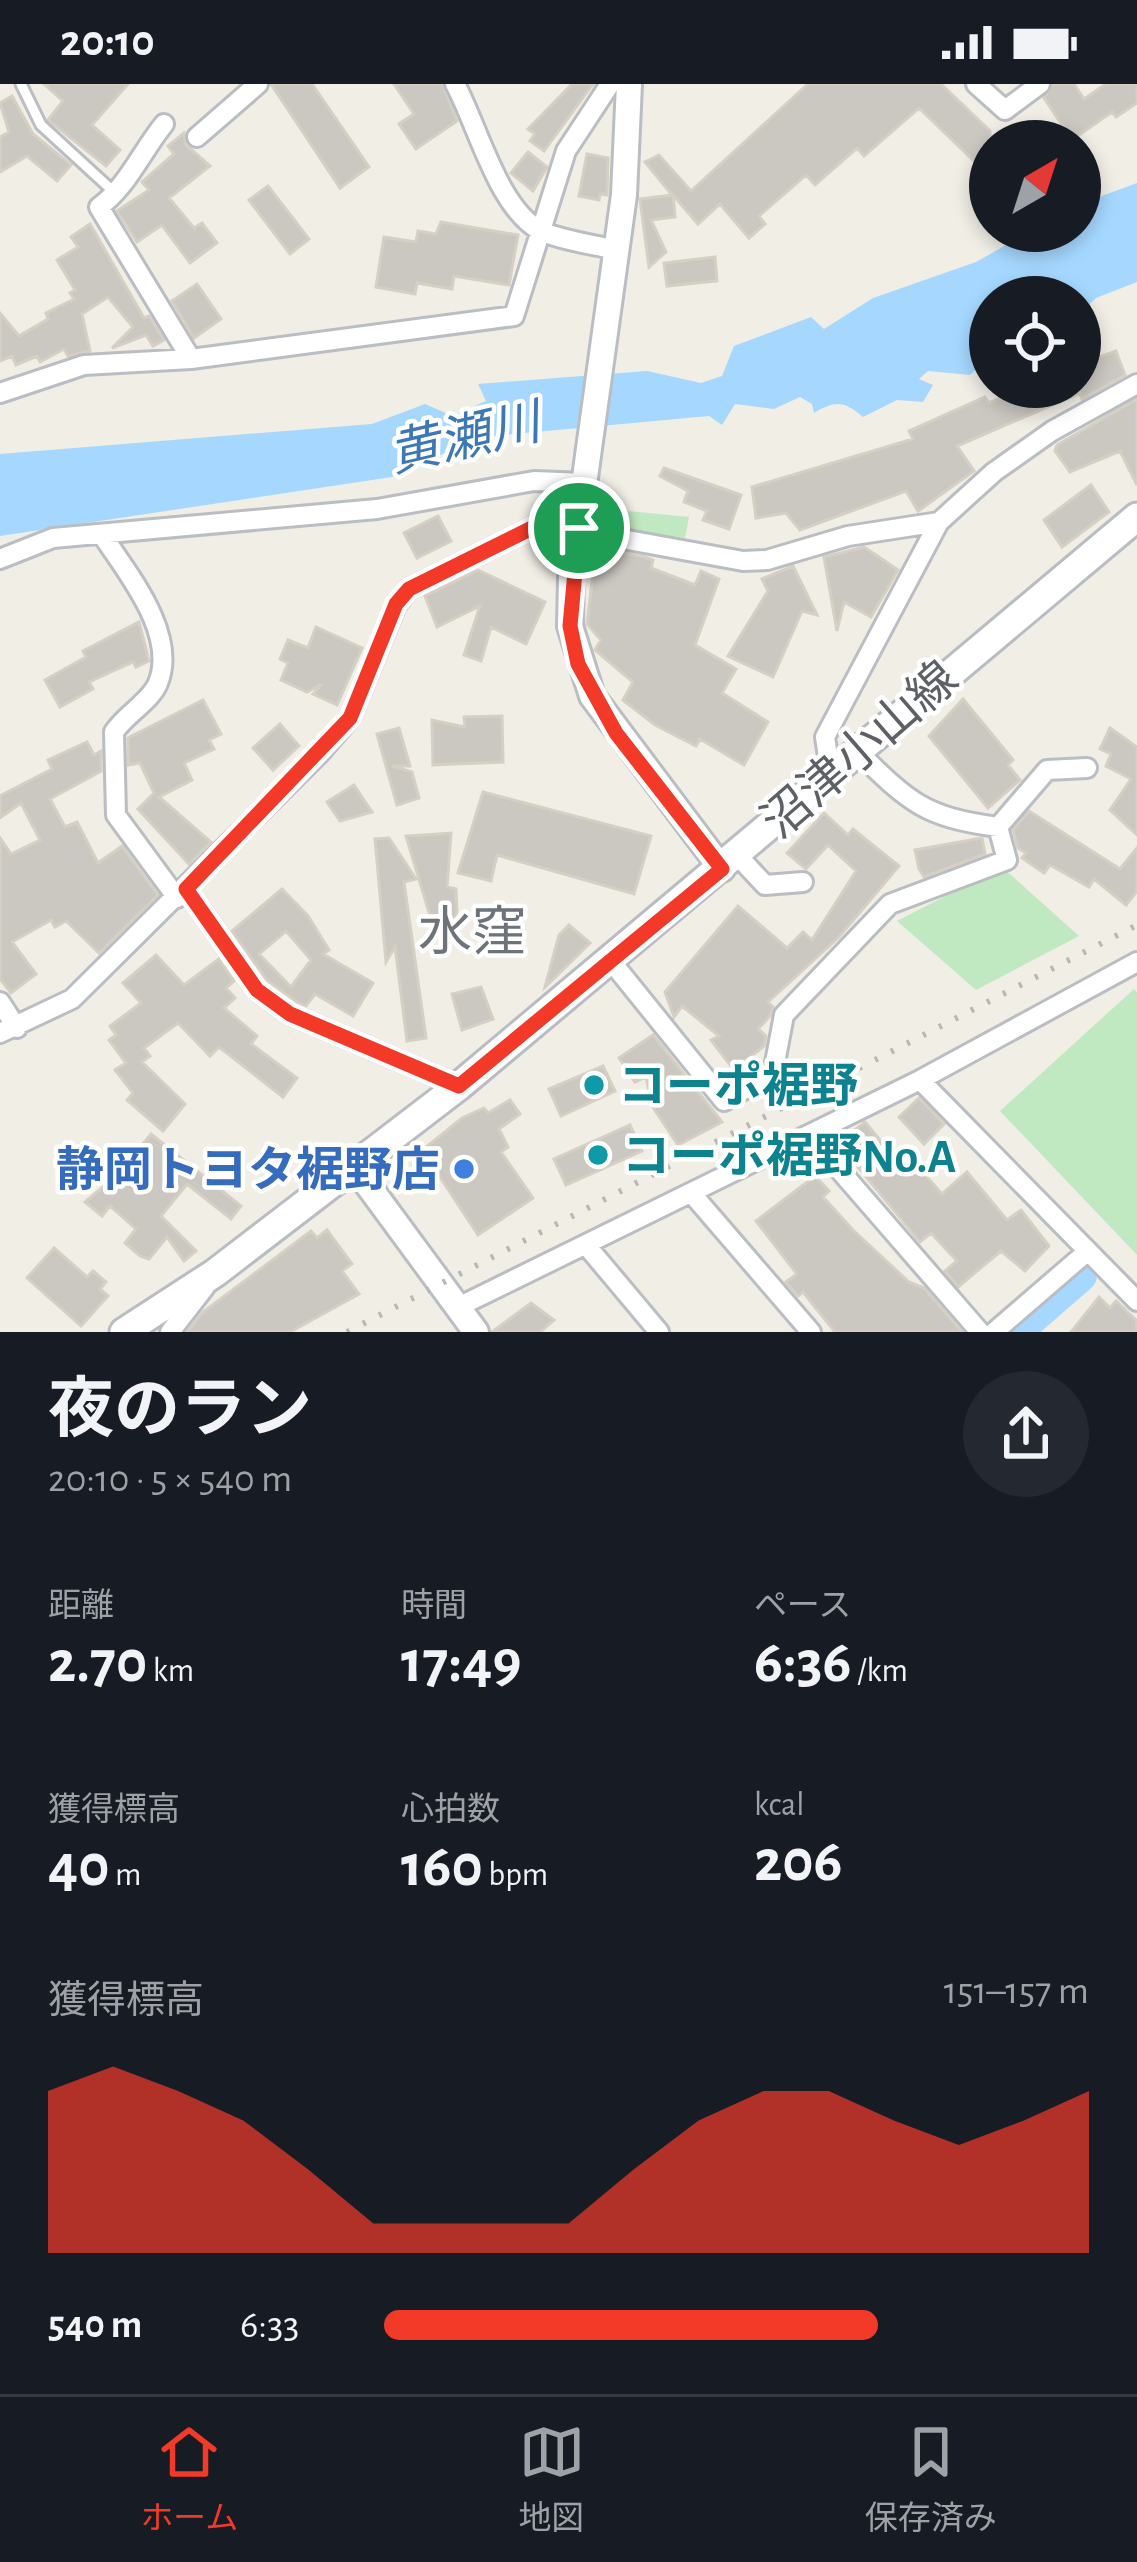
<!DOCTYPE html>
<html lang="ja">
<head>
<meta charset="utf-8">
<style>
	body { margin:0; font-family:"Alegreya Sans","Noto Sans JP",sans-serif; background:#242831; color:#f1f3f6; height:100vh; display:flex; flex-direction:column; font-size:45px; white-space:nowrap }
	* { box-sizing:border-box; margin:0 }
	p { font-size:39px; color:#9ea1a6 }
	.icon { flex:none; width:66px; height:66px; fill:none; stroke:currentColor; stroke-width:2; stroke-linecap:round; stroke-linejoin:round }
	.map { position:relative; height:1248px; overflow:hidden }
	.side { display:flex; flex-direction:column; background:#171b24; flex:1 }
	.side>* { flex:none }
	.needle { width:78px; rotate:39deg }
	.buttons { position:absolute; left:969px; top:36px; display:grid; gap:24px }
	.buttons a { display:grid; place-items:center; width:132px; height:132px; border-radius:50%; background:#171b24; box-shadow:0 6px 18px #0003; font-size:60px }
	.pin { position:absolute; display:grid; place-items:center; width:102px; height:102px; color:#fff; margin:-51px; border:6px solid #fff; border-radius:50%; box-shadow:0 3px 12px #0007 }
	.round { display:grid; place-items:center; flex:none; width:126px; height:126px; border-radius:63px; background:#242831 }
	.headline { display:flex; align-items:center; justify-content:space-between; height:204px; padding:0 48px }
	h1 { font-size:66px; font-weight:700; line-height:90px }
	.figures { display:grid; grid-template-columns:repeat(3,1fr); gap:18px; height:204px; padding:12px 48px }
	.figures div { display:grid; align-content:center }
	.figures b { font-size:60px; font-weight:700 }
	.figures small { font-size:33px; font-weight:400 }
	.figures p { font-size:33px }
	.chart { height:336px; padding:24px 48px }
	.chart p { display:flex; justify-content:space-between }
	.chart svg { width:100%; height:216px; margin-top:12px; fill:#f33a29; opacity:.7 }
	ul { padding:0 48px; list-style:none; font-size:39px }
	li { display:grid; grid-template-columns:192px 144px 1fr; align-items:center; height:90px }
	li i { height:30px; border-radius:15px; background:#f33a29 }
	.status { display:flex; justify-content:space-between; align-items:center; height:84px; padding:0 60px; background:#171b24; direction:ltr }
	.status svg { height:33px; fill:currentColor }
	.menu { display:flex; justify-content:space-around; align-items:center; height:168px; border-top:3px solid #363941; background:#171b24; font-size:33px; color:#9ea1a6 }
	.menu a { display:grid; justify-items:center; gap:6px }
	.menu .active { color:#f33a29 }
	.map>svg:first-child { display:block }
</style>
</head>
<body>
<div class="status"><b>20:10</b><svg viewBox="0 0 49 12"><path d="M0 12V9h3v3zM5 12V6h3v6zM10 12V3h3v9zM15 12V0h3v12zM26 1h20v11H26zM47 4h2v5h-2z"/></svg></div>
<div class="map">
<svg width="1137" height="1248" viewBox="0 0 1137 1248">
	<rect width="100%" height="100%" fill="#f0eee5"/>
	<!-- green -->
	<path fill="#c1e9c1" d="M598 424 689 433 685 454 595 440Z
		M1002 783 1079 852 976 906 897 837Z
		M1134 905 1137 908V1171L1000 1027Z"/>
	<!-- water -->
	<path fill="#a6d8ff" d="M1137 99V198L1096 214 1080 229V213H990V272L970 291 928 287 919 295 933 301 923 318 897 316 863 333C844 317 836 316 814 329L812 320 800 313 774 325 735 320 722 341 709 332 493 352C457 360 427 379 392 393L0 452V370L372 340 425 320 453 332 486 317 478 300 647 287 701 299 722 292 734 262 811 233 824 245 873 214 976 178 1031 147H1080V120Z"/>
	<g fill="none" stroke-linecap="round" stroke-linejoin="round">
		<!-- river -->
		<path stroke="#a6d8ff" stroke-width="36" d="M1013 1248 1079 1191"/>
	</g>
	<!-- building -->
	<path fill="#cbc8c2" stroke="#d5d0c3" stroke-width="3" fill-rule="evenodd" d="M44 0H128L92 41 120 66 106 82 48 36 63 17Z
		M271 0H312L369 83 340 104Z
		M394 0H442L457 37 416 65 399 40 414 30Z
		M572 0H593L544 67 530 57 535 50 528 45Z
		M808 0H941L990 47V69L978 81 919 24 864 72 857 64 815 101 806 91 759 132 765 140 749 154 720 120 698 140 673 111 675 133 651 136 666 168 649 183 640 115 672 111 645 78 659 71 691 107Z
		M1053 0H1074L1084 15 1106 0H1137V19L1116 33 1112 28 1072 56 1044 14Z
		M12 12 33 50 71 81 57 97 27 72 0 88V53L9 48 0 19Z
		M184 49 186 61 210 82 169 114 194 144 202 139 217 159 190 179 162 141 137 158 117 127 149 106 142 98 174 70 168 62Z
		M528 68 547 83 533 107 511 89Z
		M587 70 608 74 607 111 600 110 599 116 579 112Z
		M268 102 309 155 290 170 249 116Z
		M441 138 518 151 509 201 454 192 452 205 417 199 415 210 376 203 384 153 416 158 418 147 436 150Z
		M90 140 144 234 149 232 164 256 153 262 146 251 112 264 133 243 108 213 82 230 90 267 68 272 64 265 40 278 37 272 16 281 12 272 0 277V229L19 252 48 235 46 229 74 215 70 209 75 206 57 176 78 163 71 153Z
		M715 173 717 197 667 202 664 179Z
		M197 200 221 235 194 254 172 217Z
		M1116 267 1125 291 1082 315 1080 309 957 362 974 387 918 427 906 407 800 446 786 429 756 434 752 403 913 355 909 347 985 313 989 319 1027 303H1080V280Z
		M1137 315V401L1120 367 1070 388 1055 367 1057 361Z
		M664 384 741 411 729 445 703 436 707 427 684 418 688 407 660 392Z
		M1091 401 1109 428 1062 463 1044 436Z
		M438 432 451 457 417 474 404 449Z
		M864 463 898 486 871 533 844 518 837 547 824 473Z
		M596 464 645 473 653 476 651 484 695 501 701 487 719 495 695 561 736 585 722 609 768 638 744 681 700 655 696 662 655 641 623 616 633 598 595 566 601 556 587 540Z
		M793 482 817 531 802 527 773 593 728 572 768 507 762 495Z
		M478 486 545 518 526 560 491 543 481 577 464 571 480 522 437 543 425 512Z
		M139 538 149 577 136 583 133 578 89 598 93 605 60 623 45 596 86 573 83 567Z
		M316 543 362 564 337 621 313 610 322 600 307 608 281 596 288 579 280 575 288 556 308 564Z
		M963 615 1013 676 1008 681 1020 696 988 724 929 652Z
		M203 616 221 650 209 656 214 665 184 679 192 696 159 713 211 758 189 780 138 725 154 709 140 679 128 681V654Z
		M502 632 503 678 433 681 432 636 465 643 464 633Z
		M280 640 299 662 273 686 253 664Z
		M399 644 410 682H392L412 688 419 714 397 721 377 650Z
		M1110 644 1137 663V751L1110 726 1131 695 1106 682 1111 670 1100 665Z
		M87 658 94 671 101 667V687L50 715 65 743 77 738 98 779 122 762 158 811 99 869 66 837 55 843 51 836 12 858 36 890 11 909 0 895V754L11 770 40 756 21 719 0 734V712L52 685 48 676Z
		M354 701 372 728 340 737 327 718Z
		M483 708 651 752 634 810 497 771 491 797 458 789Z
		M1029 727 1120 785 1137 764V807L1126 821 1094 795 1089 803 1050 781 1044 789 1022 774 1026 769 1018 764 1013 746Z
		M824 729 848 751 853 745 899 782 839 853 768 918 773 923 770 932 758 945 766 952 764 962 734 986 711 956 719 952 682 922 674 933 665 908 738 822 787 864 803 848 812 856 856 787 828 761 806 785 787 769Z
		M451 749 447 803 456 805 457 828 455 834 431 835 406 752Z
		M389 754 416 795 404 798 426 954 407 957 395 863 386 878 375 755Z
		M982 754 985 770 924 793 919 785 915 766Z
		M282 805 308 832 329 866 323 870 373 899 353 932 315 910 306 922 297 918 267 896 232 847ZM286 847 311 876 291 903 259 870Z
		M569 841 590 859 545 903 559 851Z
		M156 871 184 901 219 875 234 897 226 904 235 914 224 924 257 952 251 960 297 994 283 1013 219 963 210 972 178 939 144 964 150 972 142 978 185 1020 163 1047 127 1016 133 1009 115 986 126 979 109 956 116 951 110 942 141 919 123 899Z
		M481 903 493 935 462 946 452 910Z
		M653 951 722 1038 678 1061 652 1022 646 993 635 998 619 974Z
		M603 982 615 1007 561 1032 549 1005Z
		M919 1014 944 1040 924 1060 899 1033Z
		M510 1016 520 1030 499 1045 508 1063 501 1068 533 1114 478 1151 436 1087 422 1096 413 1081 429 1070 425 1064 462 1034 484 1024 488 1029Z
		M865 1038 903 1084 912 1076 942 1110 967 1088 1007 1136 1021 1126 1049 1162 1025 1187 1001 1167 958 1203 945 1187 957 1177 931 1149 920 1158 838 1059Z
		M630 1041 642 1067 566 1101 554 1075Z
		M151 1050 241 1122 231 1135 187 1100 161 1132 196 1167 184 1177 167 1153 149 1175 140 1172 125 1159 136 1145 110 1122 102 1132 85 1118 114 1094Z
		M815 1092 829 1107 823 1113 854 1147 909 1198 924 1204 962 1248H835L803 1208 798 1212 786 1198 797 1190 756 1137Z
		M327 1146 352 1180 342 1187 359 1210 290 1248H187L203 1228 311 1147 317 1154Z
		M54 1164 87 1193 93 1187 106 1198 100 1205 108 1212 81 1242 27 1194Z
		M1099 1213 1110 1224 1116 1217 1136 1236 1137 1248H1071Z
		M531 1219 554 1236 540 1248H492Z"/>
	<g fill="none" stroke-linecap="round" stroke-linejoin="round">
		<!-- service casing -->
		<g stroke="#babdc2" stroke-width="15">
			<path id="service" d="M21 0 41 41 114 108"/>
		</g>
		<!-- minor casing -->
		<g stroke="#babdc2" stroke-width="24">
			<path id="minor" d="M455 0C478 42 498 125 541 147 563 157 592 160 616 166
				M976 0 1005 26 1040 0
				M164 40C142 67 127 103 99 123L191 275
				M197 53 258 0
				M0 309 84 281 191 275 514 232 566 67 610 0
				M103 452C127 489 178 550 158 599 151 617 125 631 114 648L116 731 177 814
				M0 475 53 454 377 425 534 397 585 399
				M856 666C909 718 923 733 998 743L1047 686 1087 684
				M830 686 825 653 939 438 994 388 1052 347 1137 300
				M737 771 765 801 803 798
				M186 805 257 906 290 930 459 1002
				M611 877 724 1017 773 989 784 931 890 820 1007 776 998 743
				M0 918 17 944
				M0 949 72 915 320 669 350 634 396 521 409 505 540 440 743 477 767 476 848 452 939 438
				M920 996 1137 1217
				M810 1052 980 1248
				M693 1111 811 1248
				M586 1161 659 1248
				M458 1223 920 996 1137 878
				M170 1248 205 1203
				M994 1248 1088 1167"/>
		</g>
		<!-- tertiary casing -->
		<g stroke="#babdc2" stroke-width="30">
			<path id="tertiary" d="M629 0 624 111 571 495 570 542 592 612 722 785
				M356 1085 476 1248"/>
		</g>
		<!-- secondary casing -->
		<g stroke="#b9bcc2" stroke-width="33">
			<path id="secondary" d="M124 1248 215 1189 459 1002 1137 433"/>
		</g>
		<!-- service -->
		<use href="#service" stroke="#fff" stroke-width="9"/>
		<!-- minor -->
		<use href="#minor" stroke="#fff" stroke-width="18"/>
		<!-- tertiary -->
		<use href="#tertiary" stroke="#fff" stroke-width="24"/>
		<!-- secondary -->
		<use href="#secondary" stroke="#fff" stroke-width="27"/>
		<!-- rail -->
		<path stroke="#b6b7b7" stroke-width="6" stroke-dasharray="3 15" stroke-linecap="butt" d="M347 1248 1137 841"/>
	</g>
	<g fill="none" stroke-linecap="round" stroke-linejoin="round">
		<!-- route casing -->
		<g stroke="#fff" stroke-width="24">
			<path id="route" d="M540 440 579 444 570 542 578 580 616 649 722 785 459 1002 290 930 257 906 186 805 350 634 396 520 409 505Z"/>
		</g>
		<!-- route -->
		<use href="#route" stroke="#f33a29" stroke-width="15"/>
	</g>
	<!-- markers -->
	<g fill="#0f9aa8" stroke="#fff" stroke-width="4.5">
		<circle cx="594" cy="1001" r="12"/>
		<circle cx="598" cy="1071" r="12"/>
	</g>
	<circle fill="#3f7fe0" stroke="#fff" stroke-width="4.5" cx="464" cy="1085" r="12"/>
	<g text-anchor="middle" stroke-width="9" stroke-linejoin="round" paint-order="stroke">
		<!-- street labels -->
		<g font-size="48" fill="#5d6166" stroke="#fff">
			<text transform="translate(859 665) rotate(-41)" y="17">沼津小山線</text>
		</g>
		<!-- culture labels -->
		<g font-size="48" font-weight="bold" fill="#0d838f" stroke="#fff" text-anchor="start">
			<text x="618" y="1018">コーポ裾野</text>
			<text x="622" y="1088">コーポ裾野No.A</text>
		</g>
		<!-- shop labels -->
		<g font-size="48" font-weight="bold" fill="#366cbe" stroke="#fff" text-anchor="end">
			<text x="440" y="1102">静岡トヨタ裾野店</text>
		</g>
		<!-- water labels -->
		<g font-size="51" font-style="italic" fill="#3c78b8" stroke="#fff">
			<text transform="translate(464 353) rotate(-13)" y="18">黄瀬川</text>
		</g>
		<!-- quarter labels -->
		<g font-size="54" fill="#6e7379" stroke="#fff">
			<text x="472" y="866">水窪</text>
		</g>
	</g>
</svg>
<div class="buttons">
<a><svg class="needle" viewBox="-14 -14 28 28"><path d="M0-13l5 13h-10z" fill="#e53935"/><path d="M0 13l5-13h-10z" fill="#9ea1a6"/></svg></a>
<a><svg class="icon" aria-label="locate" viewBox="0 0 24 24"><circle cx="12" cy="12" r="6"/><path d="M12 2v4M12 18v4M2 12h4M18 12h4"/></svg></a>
</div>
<div class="pin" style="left:579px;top:444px;background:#1e9e55"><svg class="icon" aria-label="arrive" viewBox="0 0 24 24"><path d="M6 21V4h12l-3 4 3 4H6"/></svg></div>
</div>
<section class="side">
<div class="headline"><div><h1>夜のラン</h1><p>20:10 · 5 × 540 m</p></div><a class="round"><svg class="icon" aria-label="share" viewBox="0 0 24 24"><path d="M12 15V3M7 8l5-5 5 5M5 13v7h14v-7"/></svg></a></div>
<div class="figures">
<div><p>距離</p><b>2.70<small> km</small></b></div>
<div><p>時間</p><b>17:49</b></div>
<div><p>ペース</p><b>6:36<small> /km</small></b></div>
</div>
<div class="figures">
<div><p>獲得標高</p><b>40<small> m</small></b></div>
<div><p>心拍数</p><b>160<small> bpm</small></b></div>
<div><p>kcal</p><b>206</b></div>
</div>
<div class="chart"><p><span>獲得標高</span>151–157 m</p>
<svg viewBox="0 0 160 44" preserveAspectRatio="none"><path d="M0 44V11L10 6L20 11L30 17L40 27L50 38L60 38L70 38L80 38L90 27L100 17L110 11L120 11L130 17L140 22L150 17L160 11V44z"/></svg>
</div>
<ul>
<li><b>540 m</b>6:33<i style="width:70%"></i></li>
</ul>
</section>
<nav class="menu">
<a class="active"><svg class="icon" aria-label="home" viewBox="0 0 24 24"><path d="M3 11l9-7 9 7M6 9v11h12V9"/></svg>ホーム</a>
<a><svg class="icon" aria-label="map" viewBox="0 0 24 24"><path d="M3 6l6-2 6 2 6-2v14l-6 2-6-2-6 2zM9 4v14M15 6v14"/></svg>地図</a>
<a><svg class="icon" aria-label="saved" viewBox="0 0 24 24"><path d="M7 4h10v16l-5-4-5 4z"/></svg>保存済み</a>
</nav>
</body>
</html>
